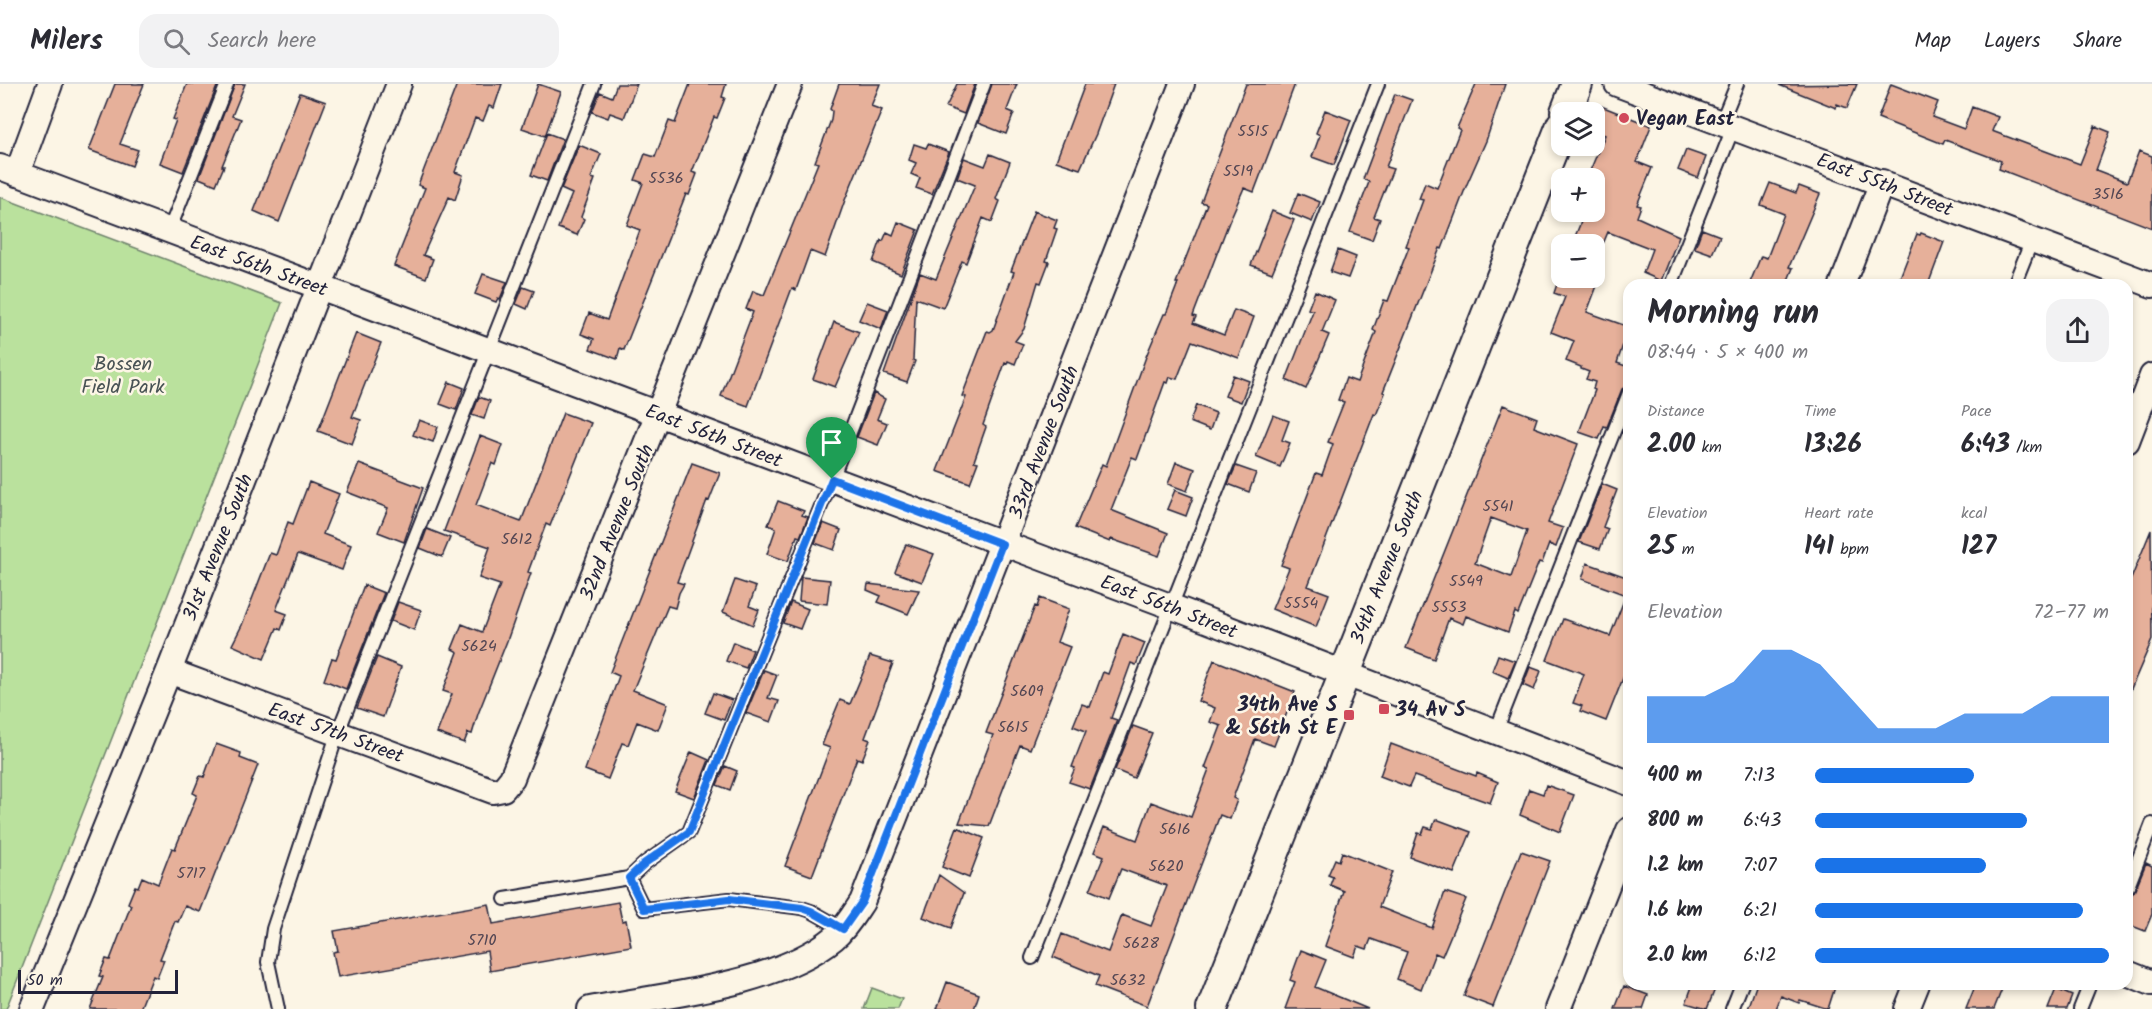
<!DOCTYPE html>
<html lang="en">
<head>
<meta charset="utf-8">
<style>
	body { margin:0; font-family:Kalam,sans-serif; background:#f2f2f3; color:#2b2b33; height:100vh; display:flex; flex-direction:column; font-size:22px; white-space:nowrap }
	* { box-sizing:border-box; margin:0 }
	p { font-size:20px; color:#7c7c81 }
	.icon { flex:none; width:33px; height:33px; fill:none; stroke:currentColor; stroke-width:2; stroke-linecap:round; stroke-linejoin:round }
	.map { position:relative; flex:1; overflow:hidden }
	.side { position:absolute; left:1623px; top:195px; width:510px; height:711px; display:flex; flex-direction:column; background:#fff; border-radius:18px; box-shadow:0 3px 9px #0003 }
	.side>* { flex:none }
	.controls { position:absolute; left:1551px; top:18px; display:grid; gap:12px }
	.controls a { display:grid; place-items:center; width:54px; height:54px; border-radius:12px; background:#fff; box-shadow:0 3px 9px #0003; font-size:30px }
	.scale { position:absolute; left:18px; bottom:15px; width:160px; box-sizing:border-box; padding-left:6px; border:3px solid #22223b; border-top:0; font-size:16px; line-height:21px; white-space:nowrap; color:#22223b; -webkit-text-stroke:4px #fcf5e5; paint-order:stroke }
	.pin { position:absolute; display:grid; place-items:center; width:51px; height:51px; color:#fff; margin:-62px -26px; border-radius:50% 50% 50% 0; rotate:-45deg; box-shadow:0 0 6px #0007 }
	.pin .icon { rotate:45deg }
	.round { display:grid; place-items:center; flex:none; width:63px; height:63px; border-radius:18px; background:#f2f2f3 }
	.head { display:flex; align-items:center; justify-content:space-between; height:102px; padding:0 24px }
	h1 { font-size:33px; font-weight:600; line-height:45px }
	.figures { display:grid; grid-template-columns:repeat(3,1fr); gap:9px; height:102px; padding:6px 24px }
	.figures div { display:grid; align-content:center }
	.figures b { font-size:26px; font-weight:600 }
	.figures small { font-size:16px; font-weight:400 }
	.figures p { font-size:16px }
	.chart { height:168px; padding:12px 24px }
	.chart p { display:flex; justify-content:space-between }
	.chart svg { width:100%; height:108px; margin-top:6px; fill:#1a73e8; opacity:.7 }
	ul { padding:0 24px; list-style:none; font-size:20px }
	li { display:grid; grid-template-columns:96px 72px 1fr; align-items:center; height:45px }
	li i { height:15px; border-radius:8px; background:#1a73e8 }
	header { display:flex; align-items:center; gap:36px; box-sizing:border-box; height:84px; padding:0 30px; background:#fff; border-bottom:2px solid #e1e1e2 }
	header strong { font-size:28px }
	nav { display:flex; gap:33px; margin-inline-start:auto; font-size:21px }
	.search { width:420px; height:54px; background:#f2f2f3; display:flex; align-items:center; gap:15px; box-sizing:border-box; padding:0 21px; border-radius:18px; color:#7c7c81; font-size:22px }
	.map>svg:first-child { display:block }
</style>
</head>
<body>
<header>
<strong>Milers</strong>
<div class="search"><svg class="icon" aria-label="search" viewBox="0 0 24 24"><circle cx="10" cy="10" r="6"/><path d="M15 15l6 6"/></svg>Search here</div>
<nav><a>Map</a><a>Layers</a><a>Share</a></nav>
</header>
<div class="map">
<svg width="2152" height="925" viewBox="0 0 2152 925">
	<rect width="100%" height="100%" fill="#fcf5e5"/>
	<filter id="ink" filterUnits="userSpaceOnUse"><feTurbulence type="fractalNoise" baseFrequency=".0167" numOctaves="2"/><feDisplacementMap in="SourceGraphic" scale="12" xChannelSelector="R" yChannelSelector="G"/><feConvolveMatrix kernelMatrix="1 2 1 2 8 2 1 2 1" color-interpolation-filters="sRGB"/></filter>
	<g filter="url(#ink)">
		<!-- green -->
		<path fill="#bae19d" stroke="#6e826c" stroke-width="1.5" d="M0 113 282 219 6 925H0Z
			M872 904 902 915 898 925H864Z"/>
		<!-- building -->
		<path fill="#e6b09a" stroke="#22223b" stroke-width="1.5" fill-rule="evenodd" d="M115 0H144L120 60 138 66 132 82 89 66Z
			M187 0H218L183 88 160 79 176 36 173 35Z
			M235 0H245L232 32 241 35 222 82H224L216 101 199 94Z
			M457 0H502L494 24 489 22 483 37 475 34 455 88 463 91 455 116 449 113 423 171 433 175 426 194 394 182 425 104 418 101Z
			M538 0 561 8 545 52 522 44Z
			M617 0H637L624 34 610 29 608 34 592 28 600 8 612 13Z
			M690 0H726L722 13 725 14 717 34 714 33 692 88 697 90 689 111 686 110 624 266 620 264 617 275 590 265 594 255 581 250 589 229 607 236 640 146 627 141 643 99 635 96 645 70 655 73 669 37 675 39Z
			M839 0H880L871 22 882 26 845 116 825 173 810 167 796 206 792 204 748 322 721 312 753 228 746 225 753 207 764 211 818 79 815 78 831 36 832 27 830 25Z
			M957 0H975L964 30 946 23Z
			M992 0H1017L1007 26 1014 29 1006 50 978 39Z
			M1085 0H1114L1096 50 1080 85 1056 77Z
			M1246 0H1295L1254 108 1244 104 1229 138 1193 232 1196 233 1193 239 1224 251 1234 226 1254 233 1239 274 1192 257 1177 295 1170 293 1168 299 1165 298 1137 375 1132 373 1111 426 1168 449 1159 472 1111 455 1110 458 1075 444 1102 380 1106 382 1147 270 1164 230H1166L1178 199H1176L1207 120 1201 118Z
			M1476 0H1505L1486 57 1467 100 1442 165 1440 164 1383 308 1385 309 1376 331 1374 330 1308 502 1329 510 1316 543 1272 525 1289 484 1281 481 1316 389 1322 391 1333 360 1328 358 1344 318 1338 316 1346 294 1357 298 1376 248 1373 246 1384 216 1388 217 1409 163 1406 162 1423 116 1419 115 1425 99 1437 104 1460 46 1457 44Z
			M1857 0 1847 24 1837 20 1836 24 1779 1Z
			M1891 0 1938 18 1932 33 1964 45 1972 23 1998 33 1992 47 2080 80 2095 42 2110 48 2096 86 2127 98 2139 67 2152 72V144L1999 85 2001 77 1945 56 1943 60 1878 34Z
			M300 9 326 18 279 138 254 127Z
			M1395 10 1412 16 1386 83 1393 85 1374 133 1380 135 1372 156 1350 148 1369 98 1363 95Z
			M1601 22 1651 42 1637 78 1652 84 1637 121 1641 122 1637 133 1679 152 1661 197 1643 189 1652 165 1608 148 1603 160H1572L1585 128H1594V102L1597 94H1587L1605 51 1594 47V39Z
			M1325 26 1351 36 1334 81 1312 73 1320 51 1316 49Z
			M547 49 563 55 547 97 531 91Z
			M914 60 926 64 928 60 949 68 932 110 916 104 920 94 911 90 916 79 909 76Z
			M579 61 601 70 591 94 595 95 581 133 584 135 577 151 558 144 572 110 561 105Z
			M1686 66 1706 73 1698 94 1678 86Z
			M990 70 1010 78 996 115 1000 117 992 138 983 134 966 179 962 177 943 224 916 214 913 276 915 277 907 298 884 290 920 189 936 195 975 101 957 94 964 74 985 82Z
			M1770 99 1796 109 1799 102 1820 110 1789 183 1793 184 1786 201H1749L1761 172 1767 174 1784 130 1761 121Z
			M1298 109 1320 118 1312 138 1290 129Z
			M1034 127 1057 136 1054 144 1057 145 1046 177 1049 178 1041 199 1038 198 1024 245 1015 257 1023 260 1015 280 1008 277 1007 280 1005 279 983 341 986 343 974 377 978 378 970 399 937 387 966 313 962 312 987 247 990 248 993 246 1014 188 1011 187Z
			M1272 127 1294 136 1272 189 1251 181Z
			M898 138 918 146 901 190 873 178 881 156 883 157 887 148 893 151Z
			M1702 145 1720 152 1712 170 1695 164Z
			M1921 149 1944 158 1928 201H1897L1917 150 1920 151Z
			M1338 166 1356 173 1348 194 1330 188Z
			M483 190 507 198 500 215 498 214 496 218 475 210Z
			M1559 194H1600L1587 228 1629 243 1617 279 1629 283V301L1622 305 1607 343 1604 342 1599 355 1579 348 1595 306 1593 305 1595 298 1586 295 1589 288 1581 285V283L1566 277 1574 257 1551 248 1565 213 1554 209Z
			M523 203 534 207 527 225 516 220Z
			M1315 207 1335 216 1322 248 1329 251 1306 305 1286 296 1313 227 1308 225Z
			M867 218 888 226 881 245 859 236Z
			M834 238 859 248 835 303 813 295Z
			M356 249 381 259 352 333 361 336 352 360 318 347Z
			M1233 291 1249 297 1241 318 1225 312Z
			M449 298 464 304 456 326 440 320Z
			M874 309 885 315 877 335 887 339 878 361 857 353Z
			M479 313 490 317 484 335 472 331Z
			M1196 321 1216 329 1210 346 1190 338Z
			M1503 321 1537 334 1534 343 1578 360 1548 439 1563 444 1556 463 1549 460 1542 479 1539 478 1518 530 1515 528 1508 548 1466 532 1463 540 1449 534 1434 575 1406 564ZM1491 434 1527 447 1511 493 1475 479Z
			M563 329 591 339 550 442 546 440 528 488 531 489 507 557 478 630 472 650 468 649 464 659 437 649 452 610 443 607 458 568 452 565 462 540 482 548 500 501 479 494 490 463 444 447 480 352 503 361 496 381 492 379 476 421 521 438Z
			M1273 331 1289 337 1282 356 1290 359 1280 383 1256 373Z
			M1629 332V351L1622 349Z
			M419 336 438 343 433 358 413 351Z
			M1176 378 1195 385 1187 407 1168 400Z
			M692 379 720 389 709 417 707 416 677 498 684 500 679 509 675 524 668 522 633 606 668 620 658 646 637 638 628 661 622 659 608 695 585 686 619 592 610 588Z
			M359 380 423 404 404 458 378 448 388 424 347 408Z
			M1236 382 1256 389 1249 408 1228 400Z
			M309 398 339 410 323 450 351 461 342 486 298 470 276 526 287 530 281 546 277 544 264 575 232 561 242 541 270 469 276 471 288 438 293 440Z
			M1602 400 1617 406 1603 443 1608 445 1600 465 1579 458Z
			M1175 406 1193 413 1186 432 1167 425Z
			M778 417 804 427 802 431 808 433 800 453 797 452 788 477 767 470 776 444 768 441Z
			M823 439 841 446 834 466 815 459Z
			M427 445 450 454 442 473 420 464Z
			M2151 446 2152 556 2127 614V493L2131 495Z
			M906 460 934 470 922 498 895 488Z
			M1587 479 1629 494V579L1606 637 1580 627 1582 622 1573 619 1584 590 1547 576 1563 535 1610 552 1626 511 1582 495Z
			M801 493 830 496 827 520 799 517Z
			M735 496 756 503 749 522 759 526 753 541 723 528Z
			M868 500 911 505 919 506 908 530 878 518 881 512 867 506Z
			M364 501 384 509 346 605 324 596 332 574 336 575Z
			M1040 514 1069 525 1057 558 1070 563 1030 665 1020 661 989 742 959 739 993 651 986 649 1035 522 1037 523Z
			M398 518 421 526 414 546 391 537Z
			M791 518 808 525 800 545 783 539Z
			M1123 550 1145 559 1136 581 1131 579 1111 634 1117 636 1090 705 1069 698 1075 684 1072 683 1086 647 1073 642 1082 620 1090 623 1103 588 1108 590Z
			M733 558 753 566 746 584 726 577Z
			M1498 571 1515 577 1508 594 1492 587Z
			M870 572 893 579 865 654 870 656 862 676 857 674 812 792 785 782 830 664 822 661 830 640 840 616 850 620Z
			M377 573 401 583 383 633 357 624Z
			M1214 576 1295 608 1274 662 1255 655 1233 714 1237 716 1230 735 1220 731 1147 922 1095 902 1099 892 1053 873 1062 850 1108 868 1122 831 1151 842 1167 802 1121 785 1109 814 1090 806 1104 772 1094 768 1104 743 1137 756 1151 718 1191 733 1209 685 1205 684 1221 642 1210 638 1215 624 1198 617Z
			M1530 583 1541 587 1534 606 1523 601Z
			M764 586 777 591 768 614 779 617 771 638 746 629Z
			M713 609 732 616 724 636 705 629Z
			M1133 642 1152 649 1134 694 1115 686Z
			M216 660 241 669 240 674 258 681 200 828 185 822 178 838 175 837 160 875 164 876 157 894 153 892 140 925H90L103 893 99 892 106 875 110 876 131 821 128 819 135 802 138 803 142 793 158 800 172 764 175 765 197 711 193 709 200 692 204 693Z
			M1391 660 1476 692 1477 689 1498 698 1490 719 1414 692 1409 703 1380 692Z
			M691 668 709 676 694 714 675 707Z
			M725 682 737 687 730 706 717 701Z
			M1546 701 1574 711 1560 748 1520 731 1529 705 1543 710Z
			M1436 735 1471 748 1454 789 1410 773 1418 749 1422 750 1425 743 1432 745Z
			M957 743 984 754 969 794 942 783Z
			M1521 767 1550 777 1493 923 1464 912Z
			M1342 768 1392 788 1379 823 1432 844 1445 808 1466 815 1442 872 1435 869 1421 905 1397 895 1407 868 1371 855 1367 865 1358 862 1354 873 1325 862 1344 807 1330 801 1333 793 1328 791 1335 775 1339 777Z
			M2146 779 2152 782V830L2145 847 2127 840V813L2134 808Z
			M939 791 964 809 951 844 923 833Z
			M618 818 622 837 626 836 631 862 490 887 487 867 338 893 333 868 338 867 334 847 489 820 493 840Z
			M1301 866 1326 876 1315 903 1368 925H1285L1295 898 1290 896Z
			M947 898 979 910 974 925H937Z
			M1693 900H1717L1707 925 1686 919Z
			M1754 900H1836L1828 925 1800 916 1799 919 1781 912 1776 925H1748L1756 902Z
			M1976 900H2004L1994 925H1966Z
			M1624 902 1648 911 1643 925H1615Z
			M2056 905 2072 912 2067 925H2048Z"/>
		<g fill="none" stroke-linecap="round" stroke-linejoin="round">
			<!-- service casing -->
			<g stroke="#22223b" stroke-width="16">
				<path id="service" d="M1721 39 1737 0
					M169 147 227 0
					M1671 201 1733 44
					M2014 201 2032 156
					M1496 647 1629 309
					M629 794 645 779 689 748 832 395 984 0
					M2127 805 2152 740
					M505 815 629 794 644 825 729 815 802 824 811 827 843 845
					M1032 874 1378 0
					M278 925 268 878 273 845 338 648 594 0
					M1732 925 1742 900
					M2080 925 2090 900"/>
			</g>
			<!-- minor casing -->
			<g stroke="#22223b" stroke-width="28">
				<path id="minor" d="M1617 0 2152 201
					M0 83 1170 522 1629 699
					M17 90 50 0
					M1842 201 1882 98
					M2127 357 2152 292
					M169 587 493 707 503 705 512 694 790 0
					M2127 889 2152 899
					M32 925 169 587 399 0
					M590 925C664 911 775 902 834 854 846 844 854 830 862 818L1182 0
					M1558 925 1629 746
					M1907 925 1917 900"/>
			</g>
			<!-- tertiary casing -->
			<g stroke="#22223b" stroke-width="34">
				<path id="tertiary" d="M1566 28 1577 0
					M1212 925 1562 41"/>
			</g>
			<!-- service -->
			<use href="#service" stroke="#fcf5e5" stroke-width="12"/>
			<!-- minor -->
			<use href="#minor" stroke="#fcf5e5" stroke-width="24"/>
			<!-- tertiary -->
			<use href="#tertiary" stroke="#fcf5e5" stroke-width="30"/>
		</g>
	</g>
	<g fill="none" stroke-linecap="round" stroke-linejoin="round" filter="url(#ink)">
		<!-- route casing -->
		<g stroke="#fff" stroke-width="12">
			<path id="route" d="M832 395 1002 460 862 818 843 845 811 827 802 824 729 815 644 825 629 794 645 779 689 748Z"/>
		</g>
		<!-- route -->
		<use href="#route" stroke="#1a73e8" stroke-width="8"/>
	</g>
	<!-- markers -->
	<g fill="#d1495b" stroke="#fcf5e5" stroke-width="2">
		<circle cx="1624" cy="34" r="6"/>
		<rect x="1378" y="619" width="12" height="12" rx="3"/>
		<rect x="1343" y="625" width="12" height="12" rx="3"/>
	</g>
	<g text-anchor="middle" stroke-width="5" stroke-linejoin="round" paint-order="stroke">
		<!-- number labels -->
		<g font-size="16" fill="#534653">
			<text x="1253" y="52">5515</text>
			<text x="1238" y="92">5519</text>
			<text x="666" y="99">5536</text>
			<text x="2108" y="115">3516</text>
			<text x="1498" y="427">5541</text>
			<text x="517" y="460">5612</text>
			<text x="1466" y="502">5549</text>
			<text x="1301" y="524">5554</text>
			<text x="1449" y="528">5553</text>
			<text x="479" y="567">5624</text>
			<text x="1027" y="612">5609</text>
			<text x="1013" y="648">5615</text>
			<text x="1175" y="750">5616</text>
			<text x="1166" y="787">5620</text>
			<text x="191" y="794">5717</text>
			<text x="482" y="861">5710</text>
			<text x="1141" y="864">5628</text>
			<text x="1128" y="901">5632</text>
		</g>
		<!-- poi labels -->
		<g font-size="20" font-weight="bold" fill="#22223b" stroke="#fcf5e5" text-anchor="start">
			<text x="1636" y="41">Vegan East</text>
			<text x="1337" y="627" text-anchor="end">34th Ave S<tspan x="1337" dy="23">&amp; 56th St E</tspan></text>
			<text x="1396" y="632">34 Av S</text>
		</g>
		<!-- street labels -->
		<g font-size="20" fill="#22223b" stroke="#fcf5e5">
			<text transform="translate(1885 100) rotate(21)" y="7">East 55th Street</text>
			<text transform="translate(259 181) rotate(20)" y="7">East 56th Street</text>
			<text transform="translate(714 351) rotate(21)" y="7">East 56th Street</text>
			<text transform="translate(1043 358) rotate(-69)" y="7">33rd Avenue South</text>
			<text transform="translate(616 438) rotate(-68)" y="7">32nd Avenue South</text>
			<text transform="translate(217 463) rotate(-68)" y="7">31st Avenue South</text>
			<text transform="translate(1386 483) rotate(-68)" y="7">34th Avenue South</text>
			<text transform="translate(1169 522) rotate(21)" y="7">East 56th Street</text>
			<text transform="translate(336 648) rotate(20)" y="7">East 57th Street</text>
		</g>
		<!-- park labels -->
		<g font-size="20" fill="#485254" stroke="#fcf5e5">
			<text x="123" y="286">Bossen<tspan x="123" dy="23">Field Park</tspan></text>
		</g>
	</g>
</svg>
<div class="controls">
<a><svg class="icon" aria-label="layers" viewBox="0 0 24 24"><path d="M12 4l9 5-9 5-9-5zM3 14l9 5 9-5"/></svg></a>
<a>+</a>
<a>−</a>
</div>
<div class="scale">50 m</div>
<div class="pin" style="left:832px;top:395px;background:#1e9e55"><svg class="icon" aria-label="arrive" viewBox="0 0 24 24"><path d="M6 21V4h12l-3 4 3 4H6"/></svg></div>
<section class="side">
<div class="head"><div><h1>Morning run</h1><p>08:44 · 5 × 400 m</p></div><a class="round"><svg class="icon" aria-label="share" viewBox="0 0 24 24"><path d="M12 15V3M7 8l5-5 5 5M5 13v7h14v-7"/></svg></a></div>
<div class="figures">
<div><p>Distance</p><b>2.00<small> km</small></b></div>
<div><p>Time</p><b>13:26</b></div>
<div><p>Pace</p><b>6:43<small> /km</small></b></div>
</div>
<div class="figures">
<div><p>Elevation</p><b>25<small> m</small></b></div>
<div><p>Heart rate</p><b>141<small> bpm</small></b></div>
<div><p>kcal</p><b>127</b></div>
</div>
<div class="chart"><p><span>Elevation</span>72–77 m</p>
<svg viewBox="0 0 160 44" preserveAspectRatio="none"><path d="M0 44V25L10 25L20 25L30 19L40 6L50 6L60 12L70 25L80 38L90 38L100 38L110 32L120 32L130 32L140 25L150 25L160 25V44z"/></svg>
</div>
<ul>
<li><b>400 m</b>7:13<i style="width:54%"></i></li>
<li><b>800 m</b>6:43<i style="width:72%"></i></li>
<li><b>1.2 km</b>7:07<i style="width:58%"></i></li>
<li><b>1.6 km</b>6:21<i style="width:91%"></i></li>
<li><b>2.0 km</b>6:12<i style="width:100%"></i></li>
</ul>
</section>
</div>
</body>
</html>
